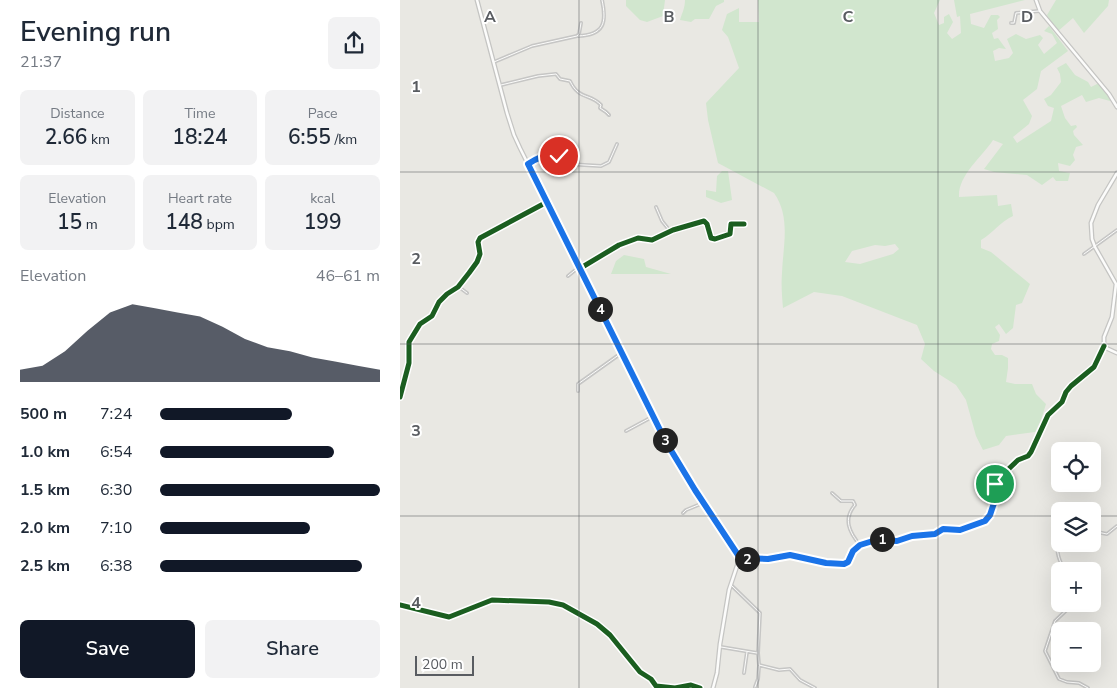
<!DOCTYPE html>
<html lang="en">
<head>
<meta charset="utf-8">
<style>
	body { margin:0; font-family:"Nunito Sans",sans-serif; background:#f2f2f3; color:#1f2937; height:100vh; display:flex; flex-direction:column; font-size:19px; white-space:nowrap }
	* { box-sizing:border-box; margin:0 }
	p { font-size:16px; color:#747a83 }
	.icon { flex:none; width:28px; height:28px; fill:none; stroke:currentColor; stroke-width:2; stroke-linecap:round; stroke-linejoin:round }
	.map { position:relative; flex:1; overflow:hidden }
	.drawer { display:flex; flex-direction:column; background:#fff; width:400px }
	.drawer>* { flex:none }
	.tools { position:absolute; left:651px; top:442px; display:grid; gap:10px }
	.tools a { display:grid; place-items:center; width:50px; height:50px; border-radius:8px; background:#fff; box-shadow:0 5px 20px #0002; font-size:25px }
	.scale { position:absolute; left:15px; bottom:12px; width:59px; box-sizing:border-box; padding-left:5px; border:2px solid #595c61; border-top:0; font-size:14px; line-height:18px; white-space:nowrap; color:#595c61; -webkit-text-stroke:4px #fff; paint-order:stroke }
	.pin { position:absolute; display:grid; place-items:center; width:42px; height:42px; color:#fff; margin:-21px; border:2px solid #fff; border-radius:50%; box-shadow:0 1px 5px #0007 }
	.km { position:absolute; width:25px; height:25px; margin:-12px; border-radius:50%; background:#222; color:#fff; font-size:14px; line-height:25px; text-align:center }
	.round { display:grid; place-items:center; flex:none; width:52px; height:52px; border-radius:8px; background:#f2f2f3 }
	.head { display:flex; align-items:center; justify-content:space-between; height:85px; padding:0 20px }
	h1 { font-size:28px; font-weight:600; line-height:38px }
	.figures { display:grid; grid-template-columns:repeat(3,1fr); gap:8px; height:85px; padding:5px 20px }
	.figures div { display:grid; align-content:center; border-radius:8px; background:#f2f2f3; text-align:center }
	.figures b { font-size:21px; font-weight:600 }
	.figures small { font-size:14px; font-weight:400 }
	.figures p { font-size:14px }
	.chart { height:140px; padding:10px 20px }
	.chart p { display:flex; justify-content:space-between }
	.chart svg { width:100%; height:90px; margin-top:5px; fill:#111827; opacity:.7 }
	.button { display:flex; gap:10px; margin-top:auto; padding:10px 20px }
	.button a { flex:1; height:58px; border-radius:8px; background:#111827; color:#fff; font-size:20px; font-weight:600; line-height:58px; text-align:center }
	.button a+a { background:#f2f2f3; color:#1f2937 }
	ul { padding:0 20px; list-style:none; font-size:16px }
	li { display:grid; grid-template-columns:80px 60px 1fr; align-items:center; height:38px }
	li i { height:12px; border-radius:6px; background:#111827 }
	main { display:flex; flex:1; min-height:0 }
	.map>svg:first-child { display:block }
</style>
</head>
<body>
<main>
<section class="drawer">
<div class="head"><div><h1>Evening run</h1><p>21:37</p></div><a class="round"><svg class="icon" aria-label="share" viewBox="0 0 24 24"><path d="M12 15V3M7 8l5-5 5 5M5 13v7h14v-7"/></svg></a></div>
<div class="figures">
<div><p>Distance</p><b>2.66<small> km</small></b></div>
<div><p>Time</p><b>18:24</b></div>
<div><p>Pace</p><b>6:55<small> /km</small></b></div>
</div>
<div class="figures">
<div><p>Elevation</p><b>15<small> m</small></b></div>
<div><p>Heart rate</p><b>148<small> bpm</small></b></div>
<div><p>kcal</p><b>199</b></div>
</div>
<div class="chart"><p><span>Elevation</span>46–61 m</p>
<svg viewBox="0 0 160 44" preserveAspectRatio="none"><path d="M0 44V38L10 36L20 29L30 19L40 10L50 6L60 8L70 10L80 12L90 17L100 23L110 27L120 29L130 32L140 34L150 36L160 38V44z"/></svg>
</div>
<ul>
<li><b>500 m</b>7:24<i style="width:60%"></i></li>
<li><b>1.0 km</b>6:54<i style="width:79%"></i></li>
<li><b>1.5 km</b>6:30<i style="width:100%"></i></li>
<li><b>2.0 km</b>7:10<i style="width:68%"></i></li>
<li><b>2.5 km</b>6:38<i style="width:92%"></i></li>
</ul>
<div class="button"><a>Save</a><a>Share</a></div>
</section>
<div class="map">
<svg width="717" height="688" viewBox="0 0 717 688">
	<rect width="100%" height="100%" fill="#e9e8e3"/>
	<!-- green -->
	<path fill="#d1e6ce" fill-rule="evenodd" d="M226 0H265L263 16 247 22 240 20 226 6Z
		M285 0H324V2L316 6 309 19H295L291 22 280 20C282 13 285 8 285 0Z
		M358 0H540L534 13 539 25 544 23V17L549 14 553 22 547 33 552 39 561 33 560 16 557 17 554 0H625L570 14 571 24 584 28 591 15H598L600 17 597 20 598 29 592 33 594 39 598 38 606 49 599 48 593 51 595 61 609 58 613 53 607 39 616 34 626 39 640 35 643 38 638 45 644 54 657 43 652 34 644 31 649 26 668 51 641 71 637 89 623 100 632 116 629 124 613 137 617 143 651 121 654 108 648 106 644 99 651 95 661 82 660 74 657 68 666 63 675 75 688 82 691 87 699 83 710 99V101L699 98 686 102 682 95 661 106 665 118 671 126 676 125 677 127 673 131 674 135 683 145 676 147 673 155 675 160 670 166 658 163 659 171 670 173 668 181H656L653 177 642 185 627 175 594 172 584 169 603 144 593 140C582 157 558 175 559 197L597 195 598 206 611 204 613 216C601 221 593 233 581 240V248L591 252 630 284 622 303 616 305 613 328 606 334 599 324 595 327 600 335 599 341 592 344 591 349 595 355H602L608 358V368L606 382 615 384H632L636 394 646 404 641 420 635 432 606 436 599 445 583 450 576 436 566 400 556 385 534 371 521 359 525 344 517 325 442 296 414 292 383 308C382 296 381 284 382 273 383 246 391 217 374 193L318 163 308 120 306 103 339 68 328 37 322 30 327 14 339 8V22H359ZM495 244 499 249 493 254 460 264 445 262 452 251 475 245 485 246Z
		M656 0H709L708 6 684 33 673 18 657 32 647 15Z
		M322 171H328L332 200 321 203 306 197V190L316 192 317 176Z
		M224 255 244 259 246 267 271 274H211L216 261Z"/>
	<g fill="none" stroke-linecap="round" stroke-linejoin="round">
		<!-- street casing -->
		<g stroke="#c6c6c5" stroke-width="4">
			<path id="street" d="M611 23H614L616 13 639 11
				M178 36C204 35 207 23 202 0
				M94 62 132 46 177 36 179 34 181 23
				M101 85 138 76 156 74 160 79 170 81C179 100 189 93 201 105L200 108 206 112 209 115
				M129 164 147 155 155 154 168 164 201 166 209 162 217 144
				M256 207 262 221 270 231
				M684 254 717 230
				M181 268 219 245 238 238 252 240 273 230 304 221 307 224 311 238 315 239 330 234 331 224H344
				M168 276 179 267
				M59 287 67 293
				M178 391V384L220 354
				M0 397 9 363V342L20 324 32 316 39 302 47 294 58 287 69 273 77 262 80 254 78 242 80 238 146 202
				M226 431 252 417
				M432 493 441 501H453L455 505C443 519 449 532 460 545
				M283 513 286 510 303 503
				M692 531 707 534 717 526
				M660 540C654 550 660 562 665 571
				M341 559H368L390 555 426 563 444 564 448 562 453 551 460 545 476 540 497 541 512 536 535 534 543 529 560 530 585 521 592 511 595 484 598 479 618 460 628 456 631 452 648 415 662 402 666 392 671 386 694 367 704 346
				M331 585 360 613 358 653 359 665 379 670 390 669 400 680 415 688
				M692 590V594
				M673 604 655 621 645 651 659 679 667 682 679 683 688 688
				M0 605 49 617 92 600 149 602 163 605 197 624 210 635 240 672 251 679 256 686 275 688 291 685 300 688
				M321 647 357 653
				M344 673 347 652
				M355 687 358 679 359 666"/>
		</g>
		<!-- secondary casing -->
		<g stroke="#c5c5c3" stroke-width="5">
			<path id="secondary" d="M77 0 107 113 114 135 120 148 267 444 295 490 340 557 329 590 320 644 317 673 313 688
				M636 0 640 11 709 94 717 107
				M717 173 698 205 691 223 692 239 695 247 716 284 712 317 704 337V346L706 348 717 353"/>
		</g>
		<!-- street -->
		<use href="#street" stroke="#fcfcfb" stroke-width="1"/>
		<!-- secondary -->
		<use href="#secondary" stroke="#fcfcfb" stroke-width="2.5"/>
		<!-- cycleway casing -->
		<g stroke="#fff" stroke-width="8">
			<path id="cycleway" d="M179 269 219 245 238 238 252 240 273 230 304 221 307 224 311 238 315 239 330 234 331 224H344
				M0 397 9 363V342L20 324 32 316 39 302 47 294 58 287 69 273 77 262 80 254 78 242 80 238 147 202
				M340 558 368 559 390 555 426 563 444 564 448 562 453 551 460 545 476 540 497 541 512 536 535 534 543 529 560 530 585 521 592 511 595 484 598 479 618 460 628 456 631 452 648 415 662 402 666 392 671 386 694 367 704 346
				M0 605 49 617 92 600 149 602 163 605 197 624 210 635 240 672 251 679 256 686 275 688 291 685 300 688"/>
		</g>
		<!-- cycleway -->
		<use href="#cycleway" stroke="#1b5e20" stroke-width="5"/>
	</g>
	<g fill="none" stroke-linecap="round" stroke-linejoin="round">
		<!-- route casing -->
		<g stroke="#fff" stroke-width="10">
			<path id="route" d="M159 156C149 152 137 158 128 164L266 442 295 490 340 558 368 559 390 555 426 563 444 564 448 562 453 551 460 545 476 540 497 541 512 536 535 534 543 529 560 530 585 521 590 515 594 503 595 484"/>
		</g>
		<!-- route -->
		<use href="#route" stroke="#1a73e8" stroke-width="6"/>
	</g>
	<!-- grid -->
	<path fill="none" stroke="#595c61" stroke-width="1" stroke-opacity="0.55" d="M179 0V688M358 0V688M538 0V688M0 172H717M0 344H717M0 516H660M692 516H717"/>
	<g font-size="16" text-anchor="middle" font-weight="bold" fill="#595c61" stroke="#fff" stroke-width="4" stroke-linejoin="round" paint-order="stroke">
		<text x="90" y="22">A</text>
		<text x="269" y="22">B</text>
		<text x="448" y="22">C</text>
		<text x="627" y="22">D</text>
		<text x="16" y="92">1</text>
		<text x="16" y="264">2</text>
		<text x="16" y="436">3</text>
		<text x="16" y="608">4</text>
	</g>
</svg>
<div class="tools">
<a><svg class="icon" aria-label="locate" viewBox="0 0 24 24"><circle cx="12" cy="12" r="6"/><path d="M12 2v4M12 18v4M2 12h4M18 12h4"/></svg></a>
<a><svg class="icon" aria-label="layers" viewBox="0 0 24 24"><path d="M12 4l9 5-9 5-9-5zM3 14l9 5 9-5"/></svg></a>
<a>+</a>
<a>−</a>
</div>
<div class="scale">200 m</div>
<div class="pin" style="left:595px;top:484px;background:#1e9e55"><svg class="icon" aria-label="arrive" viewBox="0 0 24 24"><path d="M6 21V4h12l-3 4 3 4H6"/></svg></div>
<div class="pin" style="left:159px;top:156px;background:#d93025"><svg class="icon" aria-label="check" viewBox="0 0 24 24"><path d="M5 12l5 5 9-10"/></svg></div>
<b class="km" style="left:482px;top:539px">1</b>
<b class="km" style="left:347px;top:559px">2</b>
<b class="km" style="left:265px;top:440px">3</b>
<b class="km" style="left:200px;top:309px">4</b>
</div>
</main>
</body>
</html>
